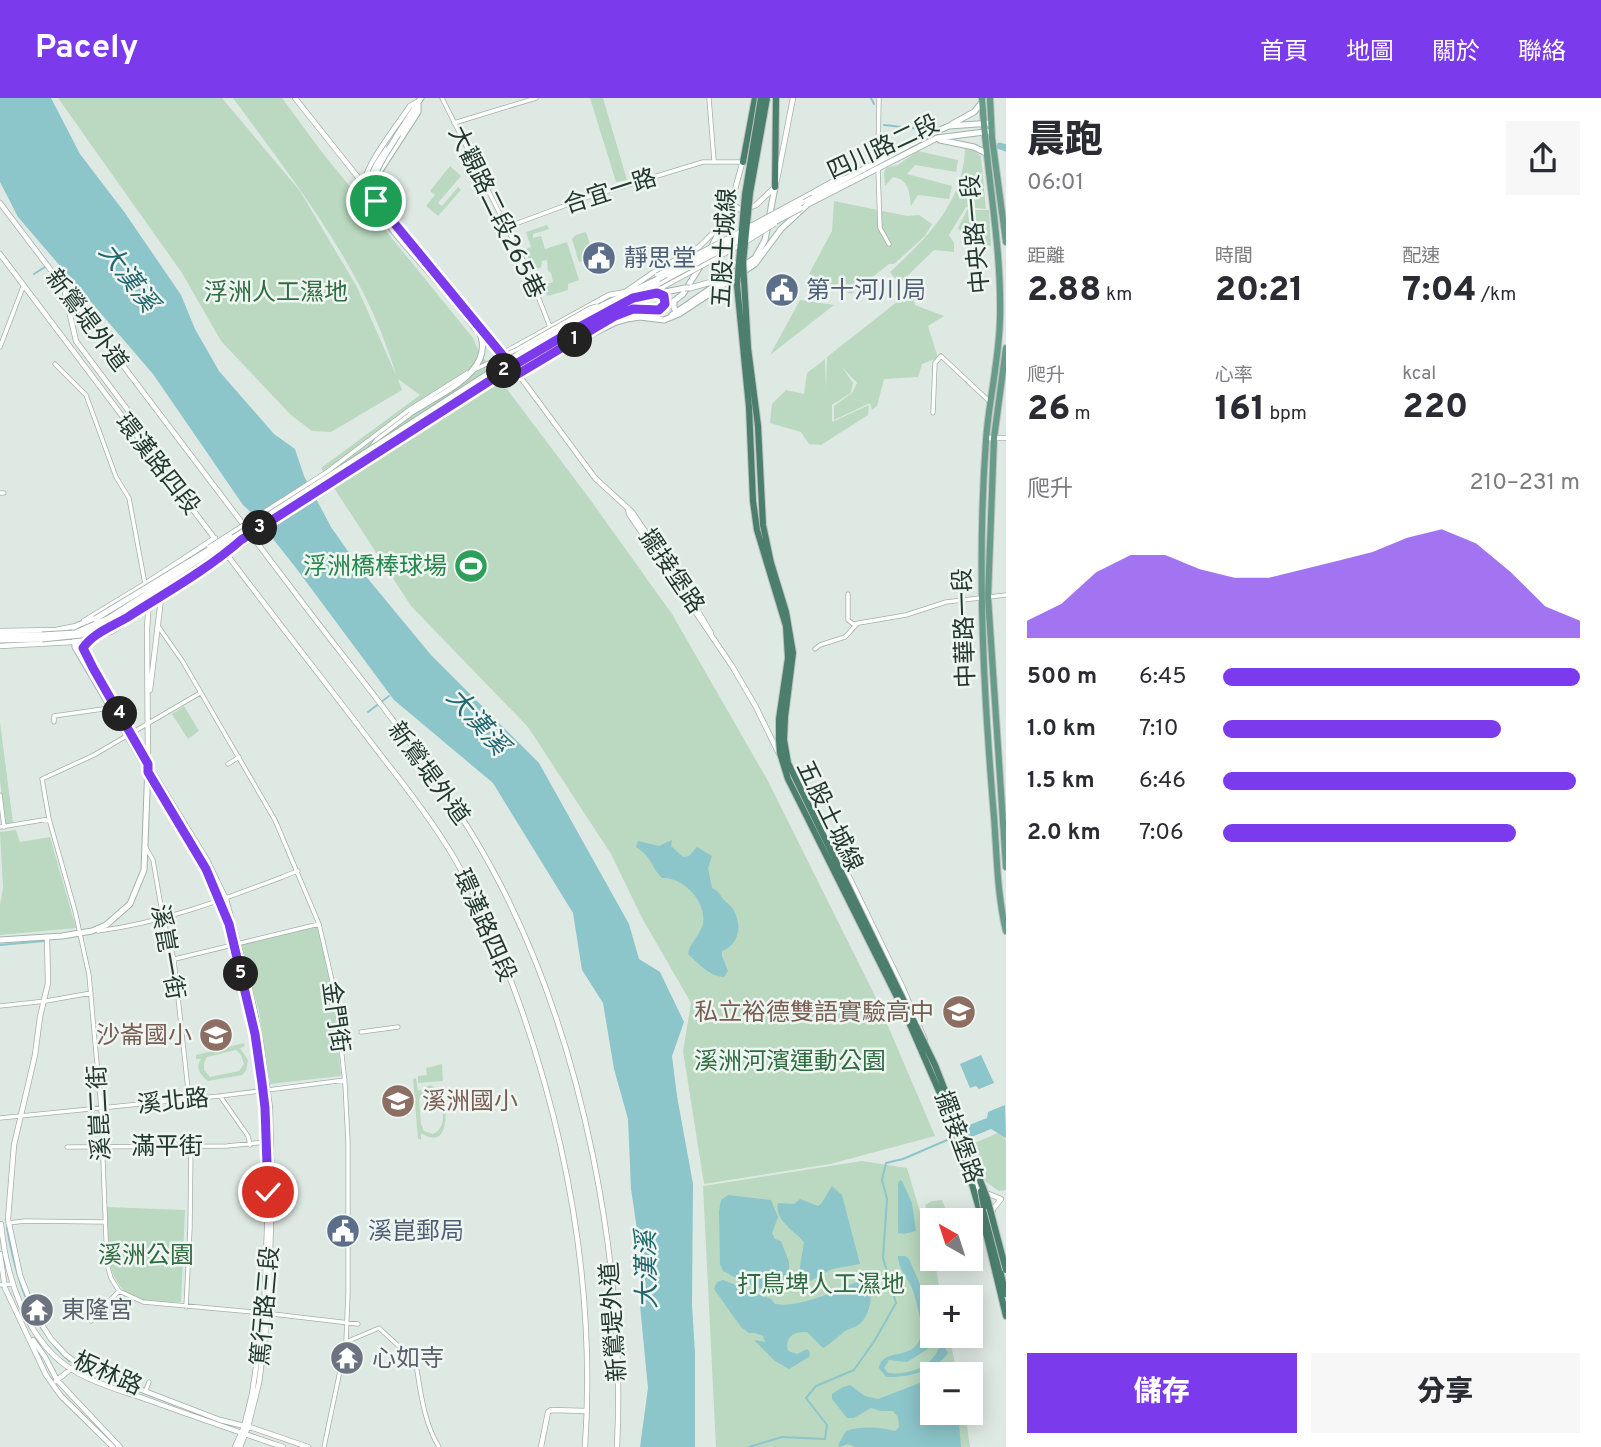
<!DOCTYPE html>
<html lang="zh-TW">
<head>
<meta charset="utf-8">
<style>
	body { margin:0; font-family:Overpass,"Noto Sans TC",sans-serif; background:#f7f7f7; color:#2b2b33; height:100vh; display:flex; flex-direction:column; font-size:26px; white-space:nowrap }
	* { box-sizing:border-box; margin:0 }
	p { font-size:23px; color:#7c7c81 }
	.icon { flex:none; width:38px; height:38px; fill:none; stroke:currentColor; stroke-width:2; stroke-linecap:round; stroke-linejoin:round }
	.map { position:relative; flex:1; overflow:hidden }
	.sheet { display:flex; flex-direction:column; background:#fff; width:595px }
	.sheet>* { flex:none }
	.needle { width:46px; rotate:321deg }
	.tools { position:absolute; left:920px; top:1110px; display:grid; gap:14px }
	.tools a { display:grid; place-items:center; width:63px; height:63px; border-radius:0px; background:#fff; box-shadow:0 4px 18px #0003; font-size:35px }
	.pin { position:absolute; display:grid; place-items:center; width:60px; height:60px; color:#fff; margin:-30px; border:4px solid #fff; border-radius:50%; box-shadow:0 2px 7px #0007 }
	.km { position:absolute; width:35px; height:35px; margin:-18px; border-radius:50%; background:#222; color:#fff; font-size:19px; line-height:35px; text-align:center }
	.round { display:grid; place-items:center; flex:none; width:74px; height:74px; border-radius:0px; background:#f7f7f7 }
	.overview { display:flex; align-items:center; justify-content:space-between; height:119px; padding:0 21px }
	h1 { font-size:38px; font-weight:800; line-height:52px }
	.stats { display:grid; grid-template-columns:repeat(3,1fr); gap:10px; height:119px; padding:7px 21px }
	.stats div { display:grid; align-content:center }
	.stats b { font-size:35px; font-weight:800 }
	.stats small { font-size:19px; font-weight:400 }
	.stats p { font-size:19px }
	.chart { height:196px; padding:14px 21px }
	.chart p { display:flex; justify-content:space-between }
	.chart svg { width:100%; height:126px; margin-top:7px; fill:#7c3aed; opacity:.7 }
	.primary-button { display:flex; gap:14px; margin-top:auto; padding:14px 21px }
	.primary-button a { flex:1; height:80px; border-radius:0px; background:#7c3aed; color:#fff; font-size:28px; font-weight:800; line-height:80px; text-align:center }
	.primary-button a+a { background:#f7f7f7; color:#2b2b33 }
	ul { padding:0 21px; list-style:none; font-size:23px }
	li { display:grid; grid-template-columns:112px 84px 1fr; align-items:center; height:52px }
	li i { height:18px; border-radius:9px; background:#7c3aed }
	header { display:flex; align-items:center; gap:42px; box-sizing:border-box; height:98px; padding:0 35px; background:#7c3aed; color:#fff }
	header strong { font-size:33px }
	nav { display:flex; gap:38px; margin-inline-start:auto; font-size:24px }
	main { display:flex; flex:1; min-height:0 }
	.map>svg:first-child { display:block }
</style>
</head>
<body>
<header>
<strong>Pacely</strong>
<nav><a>首頁</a><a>地圖</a><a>關於</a><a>聯絡</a></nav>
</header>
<main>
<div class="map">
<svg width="1006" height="1349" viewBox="0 0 1006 1349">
	<rect width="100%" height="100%" fill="#dfe9e4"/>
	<!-- green -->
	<path fill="#bad9c0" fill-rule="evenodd" d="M58 0H222L300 93 357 189 396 277C366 173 296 86 233 0H282L321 53 473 240 479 254 589 400 672 516 768 683 876 900 935 1038 830 1066 704 1086 683 953 691 905 642 820 611 756 528 629 411 508 321 370 420 297 398 281 402 292 331 334 312 333 291 317 221 243 182 175Z
		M590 0H603L627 82 616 84Z
		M965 51 974 52 981 59 986 111 966 109 949 137 954 145V154L934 152 899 186 890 174C927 140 963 105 965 51Z
		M918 53 958 62 956 74 915 67 907 76 952 88 949 101 918 97 911 108C909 93 909 82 893 79L885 88 884 75 886 70 898 67Z
		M450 68 461 78 438 105 442 108 458 89 461 92 438 118 426 108 435 97 430 93Z
		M834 103 907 118 919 117 932 126 925 138 894 166H889L851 196 809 176 832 133Z
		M967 112H989L991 148 987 147 983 137 971 135 967 142 958 130Z
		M547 127 549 131 533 136V140L541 138 545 151 567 144 579 182 568 186V192L548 198 543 191 546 186 553 184 551 175 548 173 547 162 542 163 541 170 534 171 524 152 531 149 526 134Z
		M586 134 593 155 584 158 585 162 579 164 572 141 576 137Z
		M912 192 915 207 944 218 928 228 938 260 922 266 918 279 884 281 877 308 872 312 870 305 834 322V308L852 295 857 285 842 269 853 285 851 295 832 307V324L869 307 868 317 821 347 809 346 801 334 770 325 772 306 786 292 804 296 807 275 825 261 826 290 827 259Z
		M800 202 834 207 770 257Z
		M184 608 199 633 188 641 172 616Z
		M0 624 13 725H5L0 682Z
		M16 732 20 744 50 739 76 830 0 837V808L3 789 0 734Z
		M318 828 333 898 341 978 270 986 259 914 242 847Z
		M244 945 245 948 240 950 248 962 246 973 242 977 208 983C200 977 195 970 201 961H196V957ZM236 952 241 957 244 966 239 973 210 979 204 972V965L207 959Z
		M442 966 443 983 418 985V978L427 977 426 970Z
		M416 980 418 993 430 987 444 995C446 1011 451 1054 421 1035V1041H418L413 981ZM426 992H434L441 998C442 1012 448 1029 433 1036L424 1033 421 1026 419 1002Z
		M998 1035 1004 1038 1006 1043V1092L999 1093 986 1084 972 1046Z
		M862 1063 907 1070 935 1165 941 1199H933V1237H949L957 1276H933V1314H965L970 1349H716L703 1088Z
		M942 1102 950 1122H933V1132L925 1107 932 1103Z
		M106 1109 185 1112 181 1204C169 1204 155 1205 143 1202 102 1193 107 1141 106 1109Z"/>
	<!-- water -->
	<path fill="#8cc5ca" d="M0 0H51L80 56 125 115 181 197 195 231 219 273 274 336 295 351 304 378 331 429 364 476 431 557 539 665 629 826 639 861 660 874 684 924 672 958 677 998 693 1086 692 1207 695 1255V1349H640L648 1290 639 1197 642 1165 631 1091 628 1021 614 971 603 905 582 872 573 815 493 685 394 602 296 470 255 418 243 407 153 276 18 119 0 84Z
		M672 742 671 748 683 759 689 758 697 749 712 758 708 770 712 790C719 793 719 796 724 802 728 806 733 809 735 815 742 830 738 847 722 853V858L728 873 724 879C709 878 699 866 688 856 690 844 700 838 703 826 707 804 684 779 662 780 650 768 654 761 636 749L638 743 659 748Z
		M981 957 994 985 979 991 976 988 970 990 960 966Z
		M1005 1007 1006 1040 991 1031 974 1038 970 1044 964 1029 987 1020 988 1014Z
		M900 1082 902 1083 912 1105 916 1133 904 1136 898 1135V1085Z
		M832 1088 842 1097 860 1166 832 1171 803 1187 798 1181 804 1144C794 1132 774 1122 778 1105L794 1106 800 1101 818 1108 821 1106Z
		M728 1097 771 1102 778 1119 772 1135 775 1141 781 1143 789 1164V1179L792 1187C773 1203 742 1183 723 1173L720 1166 719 1113 721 1102Z
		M898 1158H905L909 1161 922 1191 923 1208 933 1232V1242L928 1251 907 1264 889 1262 884 1270 888 1275C913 1278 941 1265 941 1237H944V1249L948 1255C936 1273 906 1280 886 1279L879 1270C883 1248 916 1265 921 1236 923 1228 915 1195 911 1188 906 1178 898 1170 898 1158Z
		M865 1181 869 1183C873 1197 871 1221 855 1229 852 1230 848 1231 845 1233 837 1239 832 1245 823 1250L807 1234C794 1233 784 1239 788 1253L797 1256 807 1251 810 1255 809 1259 789 1271 775 1263 754 1242 765 1244 763 1238 755 1235H749L741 1229 714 1191 717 1184 723 1182 771 1201 775 1206C801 1211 839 1190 865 1181Z
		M933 1280V1314H958L961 1349H855L848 1346 840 1349 838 1347 846 1333C862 1328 879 1329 895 1333L899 1329 898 1319 893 1313H881L871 1310 854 1320H847L832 1301V1296L843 1289 850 1287 865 1298 878 1301Z"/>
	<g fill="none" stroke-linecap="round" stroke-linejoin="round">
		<!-- stream -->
		<path stroke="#8cc5ca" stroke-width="2" d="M871 0 874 6
			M884 27 930 32
			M34 176 45 169
			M368 614 389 598
			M0 847 44 843
			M7 1130C16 1181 30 1227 69 1263
			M102 1279 173 1306
			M749 1349 782 1339 825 1341 827 1327 806 1300 816 1288 854 1272 875 1242 896 1205 883 1160 887 1101 882 1082 886 1065 903 1061 954 1039"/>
		<!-- river -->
		<path stroke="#8cc5ca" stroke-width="7" d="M1000 48 1006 50"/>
		<!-- minor casing -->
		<g stroke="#a3b0aa" stroke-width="5">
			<path id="minor" d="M442 0 527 170 550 229
				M709 0 714 63
				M454 25 536 0
				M878 63 879 0
				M878 71 880 130 889 146
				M356 93 364 86
				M811 95 836 81 844 80
				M507 129 588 99 703 64H743
				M0 249 23 189
				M55 266 86 297 116 379 129 400 145 486
				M933 315 935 265 941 258 989 303
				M0 395H4
				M848 496V522L853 526 906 517 946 504 1006 497
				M158 528 183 564 275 722 319 826 336 900 345 986 348 1044V1195L346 1244 324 1349
				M815 551 820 547 845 539 857 526
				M200 595 94 657 42 681 49 721 75 813 89 877 101 1010 107 1166 111 1180 119 1193 143 1204 264 1215 358 1226
				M54 624V618L110 610
				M228 666 239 659
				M0 697 4 729
				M0 729 49 721
				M146 750 153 762 163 820 174 862 189 1001
				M98 833C168 824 232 798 298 773
				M175 861 319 826
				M0 908 46 903 91 895
				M361 934 398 929
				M220 998 248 1038 250 1047
				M0 1020 220 998 345 982
				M67 1049 227 1048 266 1044
				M8 1125 25 1123 104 1124
				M0 1187 12 1186
				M186 1209 190 1130 191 1048
				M91 1223 119 1193
				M346 1244 379 1230 404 1253 414 1255C420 1286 422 1322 439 1349
				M146 1292 149 1284"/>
		</g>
		<!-- tertiary casing -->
		<g stroke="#a3b0aa" stroke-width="6">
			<path id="tertiary" d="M295 0 372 97
				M743 62 734 95V107L742 113 756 107 774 90
				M777 82 793 0
				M364 86C366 66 398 26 410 8L417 4
				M0 105C103 243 207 380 311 516 376 601 447 685 497 780 583 943 626 1165 617 1349
				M727 117 734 95
				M0 156 218 445
				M65 195 76 243 133 319 138 340
				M502 256 609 197 625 194 654 174 699 149 718 130
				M518 276 595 380 632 414 689 498 711 535
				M986 340H1006
				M628 410 629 416 732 568 756 609 779 656
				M225 454C273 518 322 580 370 643 400 682 431 720 456 763 483 810 504 862 522 913 570 1052 595 1201 585 1349
				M149 504 147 530 148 666 207 762 226 801 248 882 260 939 270 1010 272 1096 268 1215 259 1285 248 1329 240 1349
				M84 523 145 486 215 440
				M0 533 56 532 76 528
				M0 548 73 544 111 534 228 458
				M150 592 161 501
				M148 674 202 762 223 808 235 847 255 935 265 1010 268 1102 264 1215 252 1296 244 1329 235 1349
				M798 680 837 754 902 888 925 942
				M47 839 48 885 40 919 35 957 14 1047 8 1121 20 1177 35 1216 51 1241 66 1257 82 1269 220 1322 253 1330 308 1349
				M968 1060 980 1095
				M984 1094 1001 1101 993 1111 992 1115
				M1 1126C6 1178 26 1246 76 1274 98 1287 126 1294 151 1303 195 1319 239 1334 283 1349
				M0 1156 5 1190 46 1277 61 1298 113 1349
				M33 1242 45 1259 57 1282 120 1349
				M56 1283 77 1266
				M541 1349 548 1314 551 1312 587 1313"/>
		</g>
		<!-- secondary casing -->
		<g stroke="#a0b4ab" stroke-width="7">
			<path id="secondary" d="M952 26 974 14 983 3
				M398 36 421 0
				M940 42 974 49 986 55
				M376 79 418 14V4
				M802 104 926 38 949 28 991 25
				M808 106 937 40 992 33
				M711 150 728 115
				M428 165 518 276 615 218 633 211 657 213 665 206 664 198 657 195 633 200
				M690 190 715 183
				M660 195 685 190
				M603 207 658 181
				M678 216 674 210V203L683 196 701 167
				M672 217 755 160 765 142 775 89
				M576 244 616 224 627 221 640 219 664 222 679 216 755 166 781 131 809 105
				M529 259 670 179
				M371 351 380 338 412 314
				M95 521 78 527 74 531 75 549 148 673
				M0 537H42
				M0 542 42 541
				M0 842 62 838 92 833 106 827 130 806 144 772 148 666 83 553C88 537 124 521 138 512"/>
		</g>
		<!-- primary casing -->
		<g stroke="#bdc3c1" stroke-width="8">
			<path id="primary" d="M982 0C986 74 1002 147 1000 221 999 262 989 302 986 342 977 464 983 585 993 707 997 748 996 792 1006 833
				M990 0 992 40 1006 144
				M1006 250 994 340 988 499 1006 769"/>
		</g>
		<!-- trunk casing -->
		<g stroke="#bdc3c1" stroke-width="8">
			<path id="trunk" d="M743 64 755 0
				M775 89 776 0
				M966 1065 987 1139 1006 1218
				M983 1106 1006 1196"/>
		</g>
		<!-- minor -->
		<use href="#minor" stroke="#fff" stroke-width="3.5"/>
		<!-- tertiary -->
		<use href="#tertiary" stroke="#fff" stroke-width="4.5"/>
		<!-- secondary -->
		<use href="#secondary" stroke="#fff" stroke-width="5"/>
		<!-- primary -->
		<use href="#primary" stroke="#689b8a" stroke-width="6"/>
		<!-- trunk -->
		<use href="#trunk" stroke="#4c7e6e" stroke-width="6"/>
		<!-- minor-bridge casing -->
		<g stroke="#a3b0aa" stroke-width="5" stroke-linecap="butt">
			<path id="minor-bridge" d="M386 51C378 63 368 75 370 91 371 116 422 166 439 187
				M748 129 811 95
				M746 144 775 126
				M657 177 741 133
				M453 203 476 233
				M561 240 582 233 739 148
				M474 272 516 252 590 210 597 208
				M209 449 328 373 410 311 467 275
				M203 472 525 265 527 261"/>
		</g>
		<!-- secondary-bridge casing -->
		<g stroke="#a0b4ab" stroke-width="7" stroke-linecap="butt">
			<path id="secondary-bridge" d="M398 36C385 59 368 75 375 103L477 229C501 272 441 295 412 314
				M670 179 801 110
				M658 181 802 104
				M685 190H690
				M138 512 232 450
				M95 521 230 439
				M42 537 75 535 109 520 523 253 603 207
				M42 541 81 537 108 526 529 259"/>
		</g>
		<!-- trunk-bridge casing -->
		<g stroke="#bdc3c1" stroke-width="8" stroke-linecap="butt">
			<path id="trunk-bridge" d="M761 0 745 97 737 187 749 309 753 403 757 432 786 528 788 560 779 621V642L780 655 788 681 905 915 955 1030 966 1065
				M767 0 750 95 743 165 748 250 758 328 763 427 771 465 786 514 793 555 785 619 784 642 788 665 935 967 987 1100 1006 1172
				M981 1093 984 1109"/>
		</g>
		<!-- minor-bridge -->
		<use href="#minor-bridge" stroke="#fff" stroke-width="3.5"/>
		<!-- secondary-bridge -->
		<use href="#secondary-bridge" stroke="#fff" stroke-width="5"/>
		<!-- trunk-bridge -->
		<use href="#trunk-bridge" stroke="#4c7e6e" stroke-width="6"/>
	</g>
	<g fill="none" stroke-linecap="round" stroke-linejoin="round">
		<!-- route casing -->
		<g stroke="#fff" stroke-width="14">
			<path id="route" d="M268 1094 265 1010 262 985 255 936 229 826 206 771 148 674V666L93 570 83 550C93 535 113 528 128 519 165 495 207 472 241 442L516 266 572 233 633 200 657 195 664 198 665 206 659 212 633 211 615 218 518 276 376 103"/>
		</g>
		<!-- route -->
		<use href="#route" stroke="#7c3aed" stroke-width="9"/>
	</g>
	<!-- icons -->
	<defs>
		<g id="civic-disc" transform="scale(1.75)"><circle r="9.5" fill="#5c6f8a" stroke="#eff6f2"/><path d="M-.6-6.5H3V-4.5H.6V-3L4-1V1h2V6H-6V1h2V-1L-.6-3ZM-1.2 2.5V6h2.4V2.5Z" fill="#fff"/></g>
		<g id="stadium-disc" transform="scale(1.75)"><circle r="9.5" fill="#2e9e5b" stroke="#eff6f2"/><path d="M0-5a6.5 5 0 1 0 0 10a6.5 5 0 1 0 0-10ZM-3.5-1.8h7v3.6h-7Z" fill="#fff"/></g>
		<g id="school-disc" transform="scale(1.75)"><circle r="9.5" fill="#8d6e63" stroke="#eff6f2"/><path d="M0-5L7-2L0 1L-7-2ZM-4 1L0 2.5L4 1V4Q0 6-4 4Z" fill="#fff"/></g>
		<g id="temple-disc" transform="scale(1.75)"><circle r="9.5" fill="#6b7280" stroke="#eff6f2"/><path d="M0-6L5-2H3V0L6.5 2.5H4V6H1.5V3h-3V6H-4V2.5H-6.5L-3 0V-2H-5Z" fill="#fff"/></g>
	</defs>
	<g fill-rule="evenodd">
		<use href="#civic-disc" x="599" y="160"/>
		<use href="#civic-disc" x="782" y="192"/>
		<use href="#stadium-disc" x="471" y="468"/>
		<use href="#school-disc" x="959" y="914"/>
		<use href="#school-disc" x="216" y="937"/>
		<use href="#school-disc" x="398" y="1003"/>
		<use href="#civic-disc" x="343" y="1133"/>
		<use href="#temple-disc" x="37" y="1212"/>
		<use href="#temple-disc" x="347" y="1260"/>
	</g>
	<g text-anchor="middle" stroke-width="5" stroke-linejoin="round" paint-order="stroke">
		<!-- street labels -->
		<g font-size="24" fill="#223830" stroke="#eff6f2">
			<text transform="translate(883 49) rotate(-25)" y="8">四川路二段</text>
			<text transform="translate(610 93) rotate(-18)" y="8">合宜一路</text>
			<text transform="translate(497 114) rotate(64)" y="8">大觀路二段265巷</text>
			<text transform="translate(975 136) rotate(-95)" y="8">中央路一段</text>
			<text transform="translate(724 150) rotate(-87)" y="8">五股土城線</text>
			<text transform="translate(87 222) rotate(53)" y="8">新鶯堤外道</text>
			<text transform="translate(158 366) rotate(52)" y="8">環漢路四段</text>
			<text transform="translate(672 473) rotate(56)" y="8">擺接堡路</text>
			<text transform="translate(964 530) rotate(-92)" y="8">中華路一段</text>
			<text transform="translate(429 675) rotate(54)" y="8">新鶯堤外道</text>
			<text transform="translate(830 718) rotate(64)" y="8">五股土城線</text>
			<text transform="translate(485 827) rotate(66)" y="8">環漢路四段</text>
			<text transform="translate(168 854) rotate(80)" y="8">溪崑一街</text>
			<text transform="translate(336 919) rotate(82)" y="8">金門街</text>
			<text transform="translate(173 1003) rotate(-6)" y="8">溪北路</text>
			<text transform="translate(99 1015) rotate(-93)" y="8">溪崑二街</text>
			<text transform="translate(959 1039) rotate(70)" y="8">擺接堡路</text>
			<text x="167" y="1056">滿平街</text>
			<text transform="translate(265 1208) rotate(-85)" y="8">篤行路三段</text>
			<text transform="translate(613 1224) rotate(-94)" y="8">新鶯堤外道</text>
			<text transform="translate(108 1275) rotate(24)" y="8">板林路</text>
		</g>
		<!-- service labels -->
		<g font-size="24" fill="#4e5e75" stroke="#eff6f2" text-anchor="start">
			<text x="624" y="168">靜思堂</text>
			<text x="806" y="200">第十河川局</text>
			<text x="368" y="1141">溪崑郵局</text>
		</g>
		<!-- park labels -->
		<g font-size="24" fill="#306b42" stroke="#eff6f2">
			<text x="276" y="202">浮洲人工濕地</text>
			<text x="790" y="971">溪洲河濱運動公園</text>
			<text x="146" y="1165">溪洲公園</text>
			<text x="821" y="1194">打鳥埤人工濕地</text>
		</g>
		<!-- leisure labels -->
		<g font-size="24" fill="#27864d" stroke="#eff6f2" text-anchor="end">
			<text x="447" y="476">浮洲橋棒球場</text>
		</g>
		<!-- education labels -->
		<g font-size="24" fill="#785e54" stroke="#eff6f2" text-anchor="end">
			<text x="934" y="922">私立裕德雙語實驗高中</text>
			<text x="192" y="945">沙崙國小</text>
			<text x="422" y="1011" text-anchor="start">溪洲國小</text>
		</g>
		<!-- worship labels -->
		<g font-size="24" fill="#5b616d" stroke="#eff6f2" text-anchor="start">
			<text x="61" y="1220">東隆宮</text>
			<text x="372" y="1268">心如寺</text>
		</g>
		<!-- water labels -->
		<g font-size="26" font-style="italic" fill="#22676e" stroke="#eff6f2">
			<text transform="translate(129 179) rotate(53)" y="9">大漢溪</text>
			<text transform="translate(478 623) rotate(49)" y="9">大漢溪</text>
			<text transform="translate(646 1172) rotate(-91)" y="9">大漢溪</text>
		</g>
	</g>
</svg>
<div class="tools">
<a><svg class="needle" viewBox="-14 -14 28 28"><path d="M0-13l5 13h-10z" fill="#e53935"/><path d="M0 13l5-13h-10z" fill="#7c7c81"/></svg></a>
<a>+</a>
<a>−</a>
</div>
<div class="pin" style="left:376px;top:103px;background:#1e9e55"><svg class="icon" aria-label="arrive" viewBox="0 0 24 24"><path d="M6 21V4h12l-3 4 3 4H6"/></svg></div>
<div class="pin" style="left:268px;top:1094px;background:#d93025"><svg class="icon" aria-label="check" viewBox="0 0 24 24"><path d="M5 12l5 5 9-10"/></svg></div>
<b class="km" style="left:575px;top:242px">1</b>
<b class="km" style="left:504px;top:273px">2</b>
<b class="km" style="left:260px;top:430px">3</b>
<b class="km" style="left:120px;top:616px">4</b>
<b class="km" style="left:241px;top:876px">5</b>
</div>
<section class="sheet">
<div class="overview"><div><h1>晨跑</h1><p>06:01</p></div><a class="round"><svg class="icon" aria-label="share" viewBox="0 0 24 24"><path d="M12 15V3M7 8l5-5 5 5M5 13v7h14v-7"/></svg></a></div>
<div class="stats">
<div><p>距離</p><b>2.88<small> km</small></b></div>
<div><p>時間</p><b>20:21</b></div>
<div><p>配速</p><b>7:04<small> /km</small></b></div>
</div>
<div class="stats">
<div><p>爬升</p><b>26<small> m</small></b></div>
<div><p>心率</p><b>161<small> bpm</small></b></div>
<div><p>kcal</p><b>220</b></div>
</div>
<div class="chart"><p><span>爬升</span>210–231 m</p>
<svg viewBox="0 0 160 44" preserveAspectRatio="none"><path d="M0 44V38L10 32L20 21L30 15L40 15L50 20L60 23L70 23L80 20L90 17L100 14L110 9L120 6L130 11L140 21L150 33L160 38V44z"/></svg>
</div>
<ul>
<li><b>500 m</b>6:45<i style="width:100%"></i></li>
<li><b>1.0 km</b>7:10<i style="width:78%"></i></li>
<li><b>1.5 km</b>6:46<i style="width:99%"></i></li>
<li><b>2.0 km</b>7:06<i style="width:82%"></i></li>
</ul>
<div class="primary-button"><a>儲存</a><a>分享</a></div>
</section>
</main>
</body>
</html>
